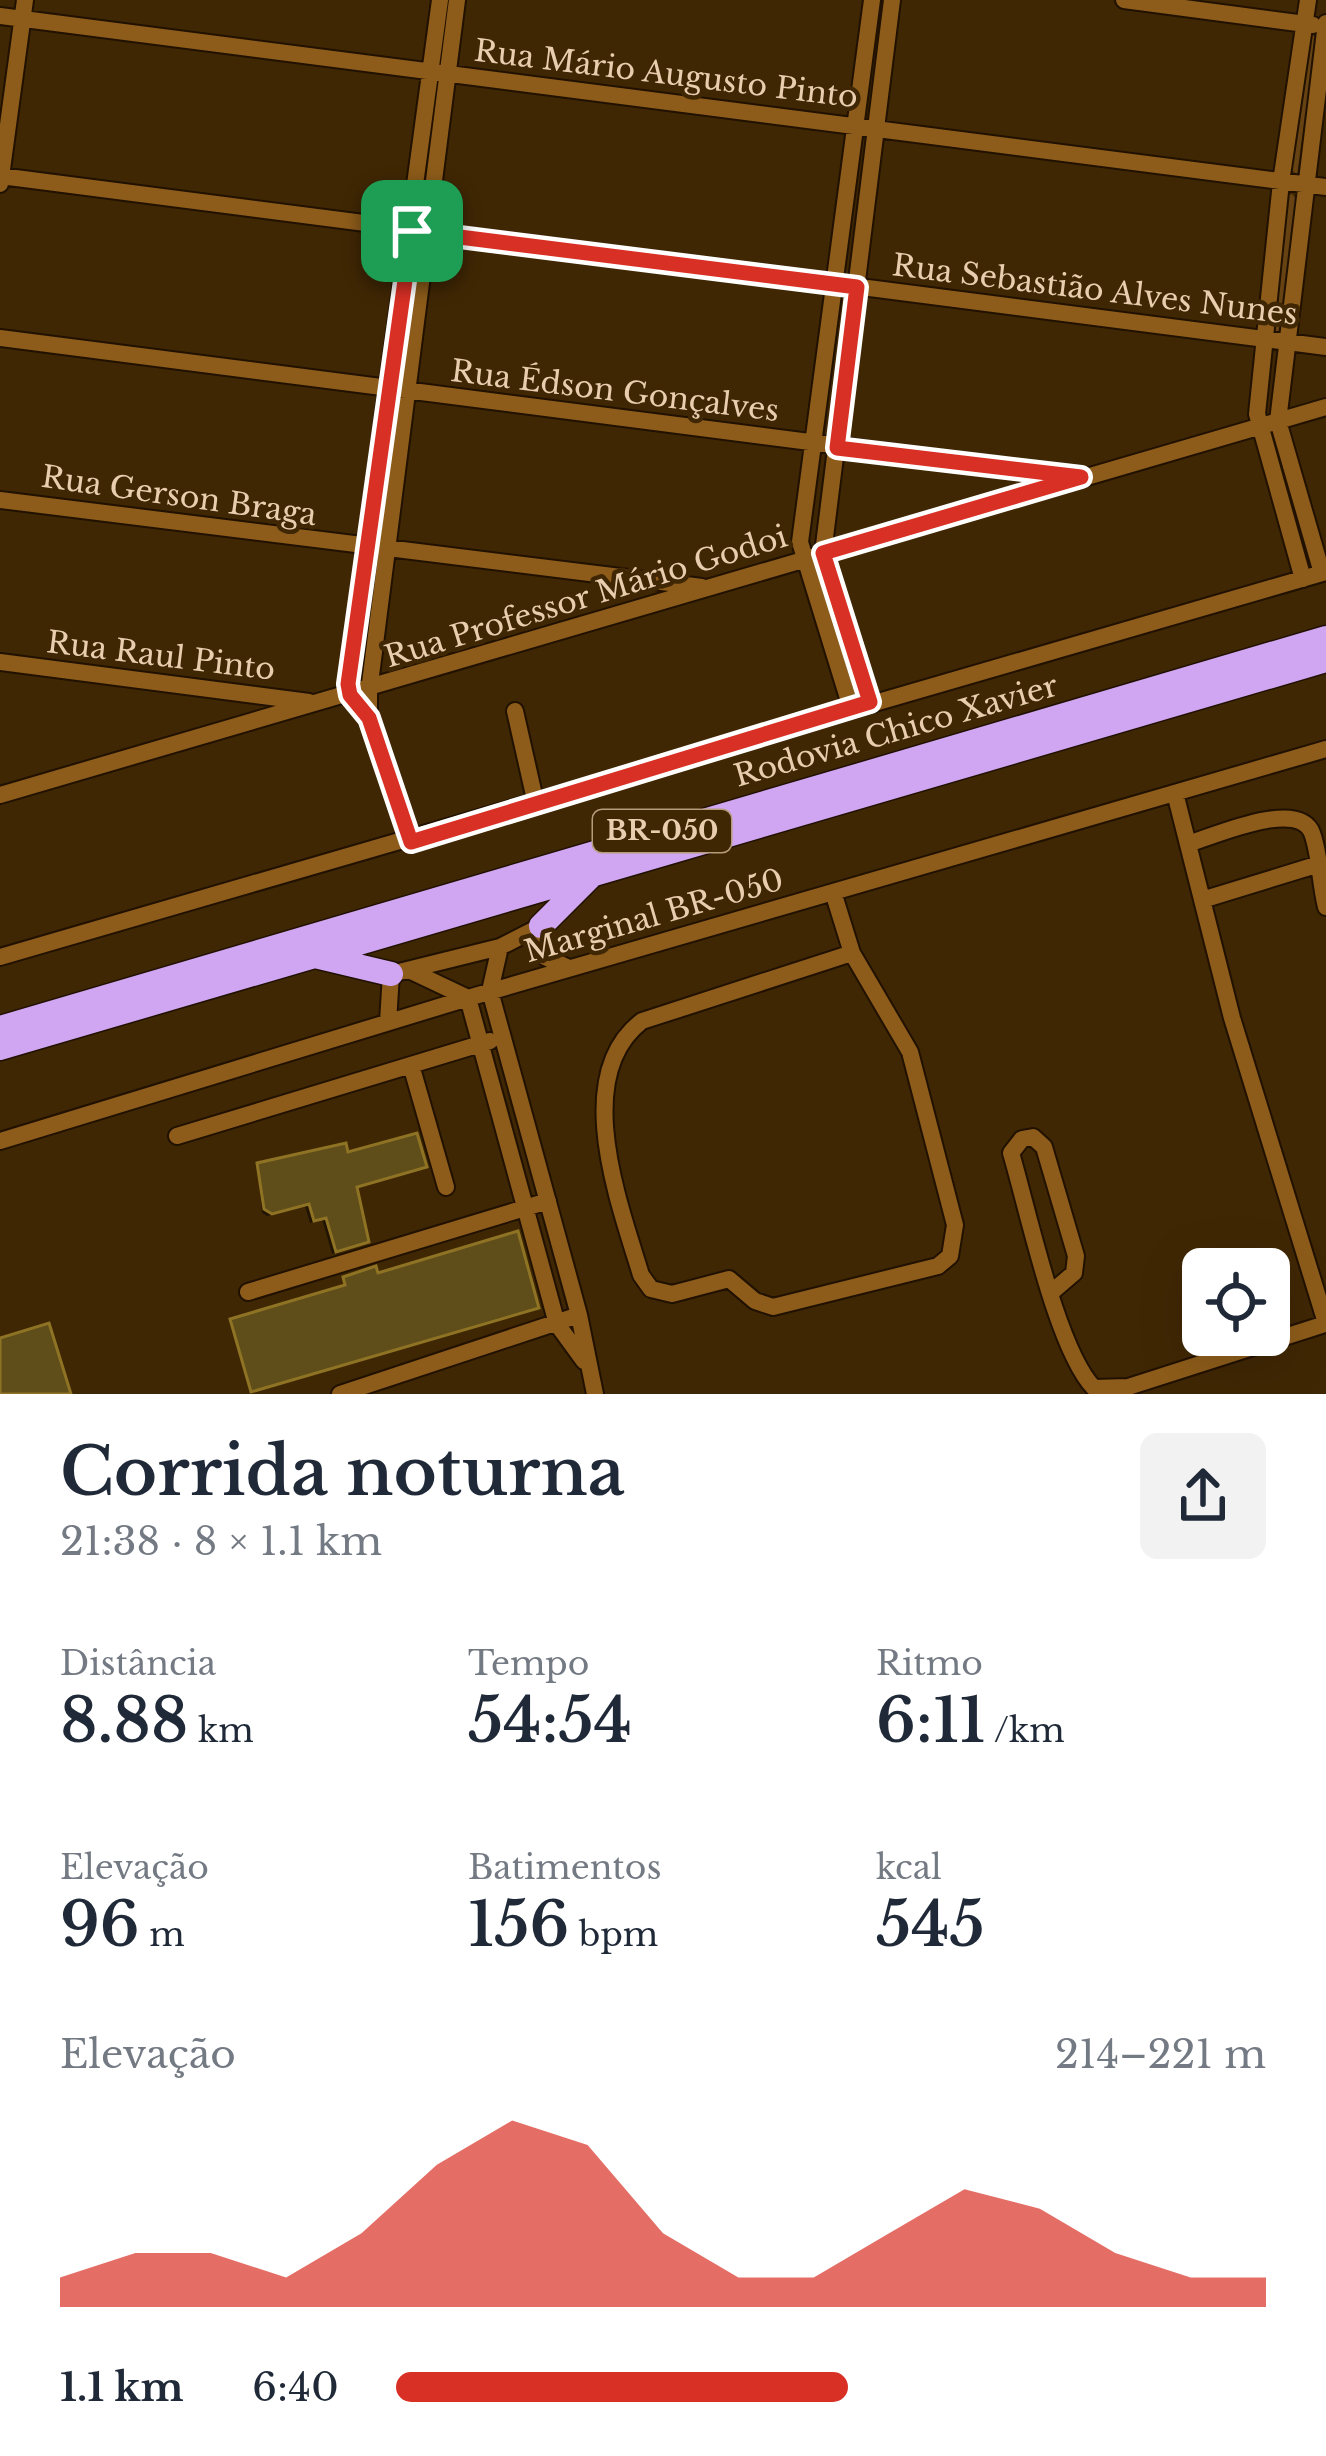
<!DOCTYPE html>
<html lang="pt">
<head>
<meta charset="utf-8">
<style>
	body { margin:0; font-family:"Libre Baskerville",serif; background:#f2f2f3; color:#1f2937; height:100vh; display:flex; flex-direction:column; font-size:45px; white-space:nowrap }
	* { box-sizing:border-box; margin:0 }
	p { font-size:39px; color:#747a83 }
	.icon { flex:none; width:66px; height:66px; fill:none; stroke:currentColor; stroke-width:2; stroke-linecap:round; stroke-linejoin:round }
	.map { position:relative; height:1394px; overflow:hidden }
	.side { display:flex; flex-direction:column; background:#fff; flex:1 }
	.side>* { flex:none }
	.controls { position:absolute; left:1182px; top:1248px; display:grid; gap:24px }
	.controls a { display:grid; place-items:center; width:108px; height:108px; border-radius:18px; background:#fff; box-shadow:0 12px 48px #0002; font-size:60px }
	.pin { position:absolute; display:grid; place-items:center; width:102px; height:102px; color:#fff; margin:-51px; border-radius:24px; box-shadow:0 6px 18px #0006 }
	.round { display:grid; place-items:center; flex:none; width:126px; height:126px; border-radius:18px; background:#f2f2f3 }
	.summary { display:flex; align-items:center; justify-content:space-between; height:204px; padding:0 60px }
	h1 { font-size:66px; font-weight:600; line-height:90px }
	.metrics { display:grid; grid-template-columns:repeat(3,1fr); gap:18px; height:204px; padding:12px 60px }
	.metrics div { display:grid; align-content:center }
	.metrics b { font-size:60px; font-weight:600 }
	.metrics small { font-size:33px; font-weight:400 }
	.metrics p { font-size:33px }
	.chart { height:336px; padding:24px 60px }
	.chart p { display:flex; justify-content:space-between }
	.chart svg { width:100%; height:216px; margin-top:12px; fill:#d93025; opacity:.7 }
	ul { padding:0 60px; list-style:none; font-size:39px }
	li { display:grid; grid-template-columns:192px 144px 1fr; align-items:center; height:90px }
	li i { height:30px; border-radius:15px; background:#d93025 }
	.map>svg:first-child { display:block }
</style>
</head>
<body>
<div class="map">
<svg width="1326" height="1394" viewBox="0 0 1326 1394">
	<rect width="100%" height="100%" fill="#402704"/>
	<!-- green -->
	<path fill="#674314" d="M1313 35 1316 38 1297 175 1291 169 1308 37Z
		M1292 194 1297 200 1282 328 1275 334 1287 196Z"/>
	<!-- shadow -->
	<path fill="#0007" d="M346 1156 424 1166 355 1188 362 1245 332 1254 322 1219 310 1223 305 1206 267 1216 262 1213 258 1166Z
		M376 1276 534 1308 250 1392 232 1322 345 1288 344 1279Z"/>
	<!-- building -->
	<path fill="#5f4d1a" stroke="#8f7324" stroke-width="3" d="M417 1133 427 1167 357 1187 369 1242 336 1252 326 1218 314 1221 309 1204 272 1214 264 1209 257 1163 346 1143 348 1152Z
		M518 1231 539 1308 251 1392 230 1319 345 1285 343 1277 376 1266 378 1273Z
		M49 1323 71 1394H0V1338Z"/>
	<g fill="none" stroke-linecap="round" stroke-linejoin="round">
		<!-- minor casing -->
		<g stroke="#211101" stroke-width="20">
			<path id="minor" d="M1124 0 1313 25
				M0 16 1326 187
				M0 176 1326 347
				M0 184 25 0
				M0 338 1074 476
				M0 500 702 587
				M1322 573 1278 421 1326 23
				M1303 579 1257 414 1281 182 1308 0
				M0 662 309 702
				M870 702 823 553 892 0
				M357 704 350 695 349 672 440 0
				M851 708 800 542 872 0
				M515 711 536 804
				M1175 793 1232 1018 1326 1323
				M0 795 1326 407
				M411 842 369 718V691L457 0
				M1191 843C1218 834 1299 799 1312 833 1320 854 1320 884 1326 907
				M833 892 852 953 642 1021C570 1076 620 1205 641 1275L651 1289 672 1294 729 1279 755 1301 773 1307 938 1266 950 1256 955 1225 910 1052 852 953
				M1202 900 1316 865
				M541 926 545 957 569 968
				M500 947 490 991 579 1315 595 1394
				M0 957 1326 572
				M409 970 468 998 557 1324 584 1361
				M388 1022 391 974 500 947 541 926
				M411 1065 446 1187
				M177 1136 490 1041
				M0 1141 468 998 1326 749
				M1053 1291 1074 1273 1076 1256 1044 1147 1033 1137 1022 1139 1011 1153C1028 1210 1057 1350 1094 1388L1128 1387 1325 1324
				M248 1292 548 1201
				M340 1394 579 1315"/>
		</g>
		<!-- highway casing -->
		<g stroke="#211101" stroke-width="27">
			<path id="highway" d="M541 926 590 877
				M311 955 391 974
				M0 1028 1326 638
				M0 1048 1326 660"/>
		</g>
		<!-- minor -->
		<use href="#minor" stroke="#8d5c1a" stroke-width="16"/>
		<!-- highway -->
		<use href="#highway" stroke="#d0a6f3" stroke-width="24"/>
	</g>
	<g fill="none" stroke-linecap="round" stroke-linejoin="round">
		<!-- route casing -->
		<g stroke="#fff" stroke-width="24">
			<path id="route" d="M412 231 857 287 837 448 1081 477 823 553 870 702 411 842 369 718 350 695 348 684Z"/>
		</g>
		<!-- route -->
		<use href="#route" stroke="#d93025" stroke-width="15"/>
	</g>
	<g text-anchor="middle" stroke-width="9" stroke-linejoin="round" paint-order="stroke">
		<!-- shield labels -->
		<rect fill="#402704" stroke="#b69b7c" stroke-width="3" x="593" y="810" width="138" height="42" rx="9"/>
		<g font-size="27" font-weight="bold" fill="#e9cdaf">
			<text x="662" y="840">BR-050</text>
		</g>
		<!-- street labels -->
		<g font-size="30" fill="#e9cdaf" stroke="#402704">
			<text transform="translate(666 74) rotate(7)" y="10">Rua Mário Augusto Pinto</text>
			<text transform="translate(1095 290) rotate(7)" y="10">Rua Sebastião Alves Nunes</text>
			<text transform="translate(615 391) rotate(7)" y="10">Rua Édson Gonçalves</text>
			<text transform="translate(179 496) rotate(8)" y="10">Rua Gerson Braga</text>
			<text transform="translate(586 597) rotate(-17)" y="10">Rua Professor Mário Godoi</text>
			<text transform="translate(161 656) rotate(7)" y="10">Rua Raul Pinto</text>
			<text transform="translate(896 731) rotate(-16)" y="10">Rodovia Chico Xavier</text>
			<text transform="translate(654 916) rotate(-16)" y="10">Marginal BR-050</text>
		</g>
	</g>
</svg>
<div class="controls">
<a><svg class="icon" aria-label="locate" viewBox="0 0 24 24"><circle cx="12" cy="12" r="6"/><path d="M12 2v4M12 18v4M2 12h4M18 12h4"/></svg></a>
</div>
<div class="pin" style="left:412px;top:231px;background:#1e9e55"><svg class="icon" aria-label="arrive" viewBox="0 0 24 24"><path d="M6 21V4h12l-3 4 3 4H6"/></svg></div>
</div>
<section class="side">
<div class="summary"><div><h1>Corrida noturna</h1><p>21:38 · 8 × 1.1 km</p></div><a class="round"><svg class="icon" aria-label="share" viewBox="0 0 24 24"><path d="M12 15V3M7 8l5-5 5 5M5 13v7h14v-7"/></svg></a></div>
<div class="metrics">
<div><p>Distância</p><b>8.88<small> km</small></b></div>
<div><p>Tempo</p><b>54:54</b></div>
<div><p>Ritmo</p><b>6:11<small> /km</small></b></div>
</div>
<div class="metrics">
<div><p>Elevação</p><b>96<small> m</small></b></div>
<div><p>Batimentos</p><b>156<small> bpm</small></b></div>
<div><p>kcal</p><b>545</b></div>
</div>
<div class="chart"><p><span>Elevação</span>214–221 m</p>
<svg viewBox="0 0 160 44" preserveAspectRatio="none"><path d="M0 44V38L10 33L20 33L30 38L40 29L50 15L60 6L70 11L80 29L90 38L100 38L110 29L120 20L130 24L140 33L150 38L160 38V44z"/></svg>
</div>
<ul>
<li><b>1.1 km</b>6:40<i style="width:52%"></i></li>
</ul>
</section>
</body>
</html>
